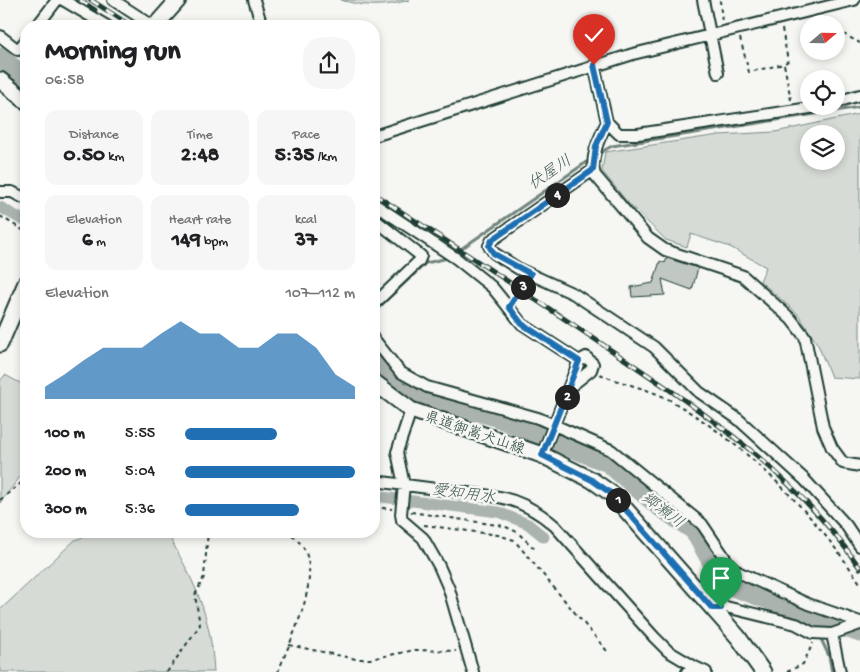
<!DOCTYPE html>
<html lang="en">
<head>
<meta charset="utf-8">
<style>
	body { margin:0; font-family:"Gochi Hand","Klee One",sans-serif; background:#f6f6f6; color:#202124; height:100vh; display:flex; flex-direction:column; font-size:19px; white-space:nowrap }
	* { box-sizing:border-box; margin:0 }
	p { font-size:16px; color:#757577 }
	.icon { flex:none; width:28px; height:28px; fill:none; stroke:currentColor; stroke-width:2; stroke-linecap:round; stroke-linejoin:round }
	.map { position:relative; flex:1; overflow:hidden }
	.panel { position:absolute; left:20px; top:20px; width:360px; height:518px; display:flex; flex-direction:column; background:#fff; border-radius:20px; box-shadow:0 2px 8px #0003 }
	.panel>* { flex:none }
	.needle { width:32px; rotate:70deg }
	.controls { position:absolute; left:800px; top:15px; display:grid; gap:10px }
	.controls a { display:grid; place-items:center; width:45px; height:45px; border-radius:50%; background:#fff; box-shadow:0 2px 8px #0003; font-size:25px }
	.pin { position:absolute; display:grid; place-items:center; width:42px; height:42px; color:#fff; margin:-51px -21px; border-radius:50% 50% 50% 0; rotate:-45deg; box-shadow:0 0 5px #0007 }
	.pin .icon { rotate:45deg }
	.km { position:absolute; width:25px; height:25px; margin:-12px; border-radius:50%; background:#222; color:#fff; font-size:14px; line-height:25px; text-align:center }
	.round { display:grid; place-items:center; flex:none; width:52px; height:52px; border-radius:20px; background:#f6f6f6 }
	.head { display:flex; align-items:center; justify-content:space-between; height:85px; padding:0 25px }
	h1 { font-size:28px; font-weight:700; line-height:38px }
	.figures { display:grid; grid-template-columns:repeat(3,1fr); gap:8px; height:85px; padding:5px 25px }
	.figures div { display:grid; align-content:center; border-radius:12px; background:#f6f6f6; text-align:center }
	.figures b { font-size:21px; font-weight:700 }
	.figures small { font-size:14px; font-weight:400 }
	.figures p { font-size:14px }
	.chart { height:140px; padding:10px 25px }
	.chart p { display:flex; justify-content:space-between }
	.chart svg { width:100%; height:90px; margin-top:5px; fill:#1f6fb2; opacity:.7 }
	ul { padding:0 25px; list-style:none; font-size:16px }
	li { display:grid; grid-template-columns:80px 60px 1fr; align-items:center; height:38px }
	li i { height:12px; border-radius:6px; background:#1f6fb2 }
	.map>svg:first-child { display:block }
</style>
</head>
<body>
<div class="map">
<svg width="860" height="672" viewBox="0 0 860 672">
	<rect width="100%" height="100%" fill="#f6f6f2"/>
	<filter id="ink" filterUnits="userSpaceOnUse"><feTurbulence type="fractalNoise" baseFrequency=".02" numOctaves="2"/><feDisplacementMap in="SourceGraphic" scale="10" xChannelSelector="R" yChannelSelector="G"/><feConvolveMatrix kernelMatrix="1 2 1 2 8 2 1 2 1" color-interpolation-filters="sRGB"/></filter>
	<g filter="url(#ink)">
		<!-- green -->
		<path fill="#d6dbd6" stroke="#7a8c85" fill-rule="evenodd" d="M341 0H409C386 7 364 7 341 0Z
			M860 114V379L831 377 818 345 798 314 760 281 766 267 730 247 691 234 687 247 666 240 628 203 602 171 605 152 719 135 775 132ZM809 134H836V161H809Z
			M5 375 22 384 26 393V469L0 503V381Z
			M98 531H166C194 581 211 613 214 672H0V610L75 540Z"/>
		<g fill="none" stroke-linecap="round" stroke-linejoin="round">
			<!-- stream -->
			<path stroke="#72847d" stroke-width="3" d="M596 155 612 146 860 107
				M374 312 426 263 448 258 591 159
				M815 618 814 624 829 656 832 672"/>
			<!-- canal -->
			<path stroke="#aab3ae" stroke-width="11" d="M0 207 26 222
				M374 496 498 512 528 524 544 537"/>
			<!-- river -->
			<path stroke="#aab3ae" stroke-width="19" d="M0 57 26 78
				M374 361 392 380 427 399 493 416 608 463 658 506 694 531 716 570 733 587 860 633"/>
		</g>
		<!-- building -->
		<path fill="#c1c8c3" stroke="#1f3d34" d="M667 258 698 268 692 290 662 279 665 295 632 297 631 287 653 283 660 261 665 263Z"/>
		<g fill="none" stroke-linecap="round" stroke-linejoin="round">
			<!-- street casing -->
			<g stroke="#1f3d34" stroke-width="14">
				<path id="street" d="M63 0 107 26
					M113 0 153 26
					M254 0 262 26
					M703 0 718 73
					M37 26 57 0
					M0 36 18 50 26 40
					M594 65 607 122 619 134H638L823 106
					M836 102 860 95
					M607 122C600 137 589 158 595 175L648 238 665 250 743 276 791 319 805 337 823 427 832 448 843 463 860 466
					M374 136 633 54 854 0
					M593 170 492 240 489 246 494 253 519 269 574 294 654 347 699 392 738 419 804 479 846 525 860 546
					M0 192H12L26 199
					M374 204 457 259 492 287 522 324 579 361
					M374 219 421 256 419 261 374 304
					M374 339 400 372 427 387 538 418 611 450 702 524 729 564 738 572 808 604 860 622
					M411 410 397 452 404 485 401 514 402 520 423 538 439 566 449 589 473 672
					M542 455 579 361 586 357 593 364 591 370 571 386
					M374 481 499 497C521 501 539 512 555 526L654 637 668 651 695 667
					M712 608 726 607 796 624 813 633 832 634 860 624
					M832 634 840 672
					M687 672 695 667 706 672"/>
			</g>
			<!-- secondary casing -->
			<g stroke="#1f3d34" stroke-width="19">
				<path id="secondary" d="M155 26 178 0
					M0 80 26 101
					M0 344 26 283
					M374 382 411 410 542 455 592 480 612 494 738 637 763 672"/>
			</g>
			<!-- path -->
			<path stroke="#1f3d34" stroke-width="2" stroke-dasharray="4 4" stroke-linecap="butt" d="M720 0 722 23
				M825 17 828 24
				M782 29 788 61 784 64
				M836 30 860 43
				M740 38 749 72 784 64 791 100
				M0 216 26 232
				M514 299 526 282
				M600 374C622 384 647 388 668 399 745 443 811 509 860 583
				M0 500 26 479
				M374 507 392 509
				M411 512 504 526 517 532 535 549
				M424 525 498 535 514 540 607 651
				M289 645 356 659H370L415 650 456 651
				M167 672 200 625 195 595 204 577 208 531
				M278 672C290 641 317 589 307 556 304 545 296 539 288 531
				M787 672 803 664 813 643"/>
			<!-- street -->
			<use href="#street" stroke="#f6f6f2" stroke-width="10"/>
			<!-- secondary -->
			<use href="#secondary" stroke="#f6f6f2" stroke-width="15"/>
			<!-- rail casing -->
			<g stroke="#1f3d34" stroke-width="5">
				<path id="rail" d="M80 0 95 10
					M91 0 131 26
					M374 194C450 243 526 293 602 344 700 410 791 468 860 568"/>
			</g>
			<!-- rail -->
			<use href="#rail" stroke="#f6f6f2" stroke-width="3" stroke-dasharray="9" stroke-linecap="butt"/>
		</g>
	</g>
	<g fill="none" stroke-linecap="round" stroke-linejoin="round" filter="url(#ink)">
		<!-- route casing -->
		<g stroke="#fff" stroke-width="10">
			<path id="route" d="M594 65 607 122 596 146 593 170 492 240 489 246 494 254 531 274 509 307 522 324 579 361 542 455 592 480 612 494 712 608H721"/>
		</g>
		<!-- route -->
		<use href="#route" stroke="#1f6fb2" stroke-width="6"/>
	</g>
	<g text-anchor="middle" stroke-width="5" stroke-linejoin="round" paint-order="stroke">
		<!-- street labels -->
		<g font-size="15" fill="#1f3d34" stroke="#f6f6f2">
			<text transform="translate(475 432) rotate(19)" y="5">県道御嵩犬山線</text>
		</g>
		<!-- water labels -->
		<g font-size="16" font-style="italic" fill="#425a52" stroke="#f6f6f2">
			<text transform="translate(549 171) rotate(-34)" y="6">伏屋川</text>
			<text transform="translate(464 492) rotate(8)" y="6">愛知用水</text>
			<text transform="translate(664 509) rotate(37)" y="6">郷瀬川</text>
		</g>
	</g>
</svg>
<div class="controls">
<a><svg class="needle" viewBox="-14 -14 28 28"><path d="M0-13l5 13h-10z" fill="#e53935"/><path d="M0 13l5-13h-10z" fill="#757577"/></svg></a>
<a><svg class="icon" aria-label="locate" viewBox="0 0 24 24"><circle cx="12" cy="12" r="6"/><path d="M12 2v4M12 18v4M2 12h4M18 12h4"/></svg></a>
<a><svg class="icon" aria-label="layers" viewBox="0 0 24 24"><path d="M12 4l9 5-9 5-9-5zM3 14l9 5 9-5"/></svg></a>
</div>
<div class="pin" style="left:721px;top:608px;background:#1e9e55"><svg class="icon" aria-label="arrive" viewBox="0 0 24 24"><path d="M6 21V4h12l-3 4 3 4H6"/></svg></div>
<div class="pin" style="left:594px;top:65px;background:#d93025"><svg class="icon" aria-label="check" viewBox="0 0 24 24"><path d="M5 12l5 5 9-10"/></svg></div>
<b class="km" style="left:618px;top:500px">1</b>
<b class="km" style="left:567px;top:397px">2</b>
<b class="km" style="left:523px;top:287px">3</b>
<b class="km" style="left:557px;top:195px">4</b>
<section class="panel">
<div class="head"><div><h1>Morning run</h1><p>06:58</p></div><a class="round"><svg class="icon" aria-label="share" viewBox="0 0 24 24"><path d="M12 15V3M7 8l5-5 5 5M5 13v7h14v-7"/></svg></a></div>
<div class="figures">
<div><p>Distance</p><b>0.50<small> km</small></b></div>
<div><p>Time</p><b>2:48</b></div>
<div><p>Pace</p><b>5:35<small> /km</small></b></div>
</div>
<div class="figures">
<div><p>Elevation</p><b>6<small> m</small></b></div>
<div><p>Heart rate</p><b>149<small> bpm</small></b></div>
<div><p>kcal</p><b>37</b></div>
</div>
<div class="chart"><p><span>Elevation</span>107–112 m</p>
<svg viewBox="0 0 160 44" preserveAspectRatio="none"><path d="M0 44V38L10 32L20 25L30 19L40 19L50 19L60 12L70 6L80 12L90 12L100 19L110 19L120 12L130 12L140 19L150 32L160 38V44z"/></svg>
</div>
<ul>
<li><b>100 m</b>5:55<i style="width:54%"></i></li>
<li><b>200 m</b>5:04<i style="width:100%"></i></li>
<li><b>300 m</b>5:36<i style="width:67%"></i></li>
</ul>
</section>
</div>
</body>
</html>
